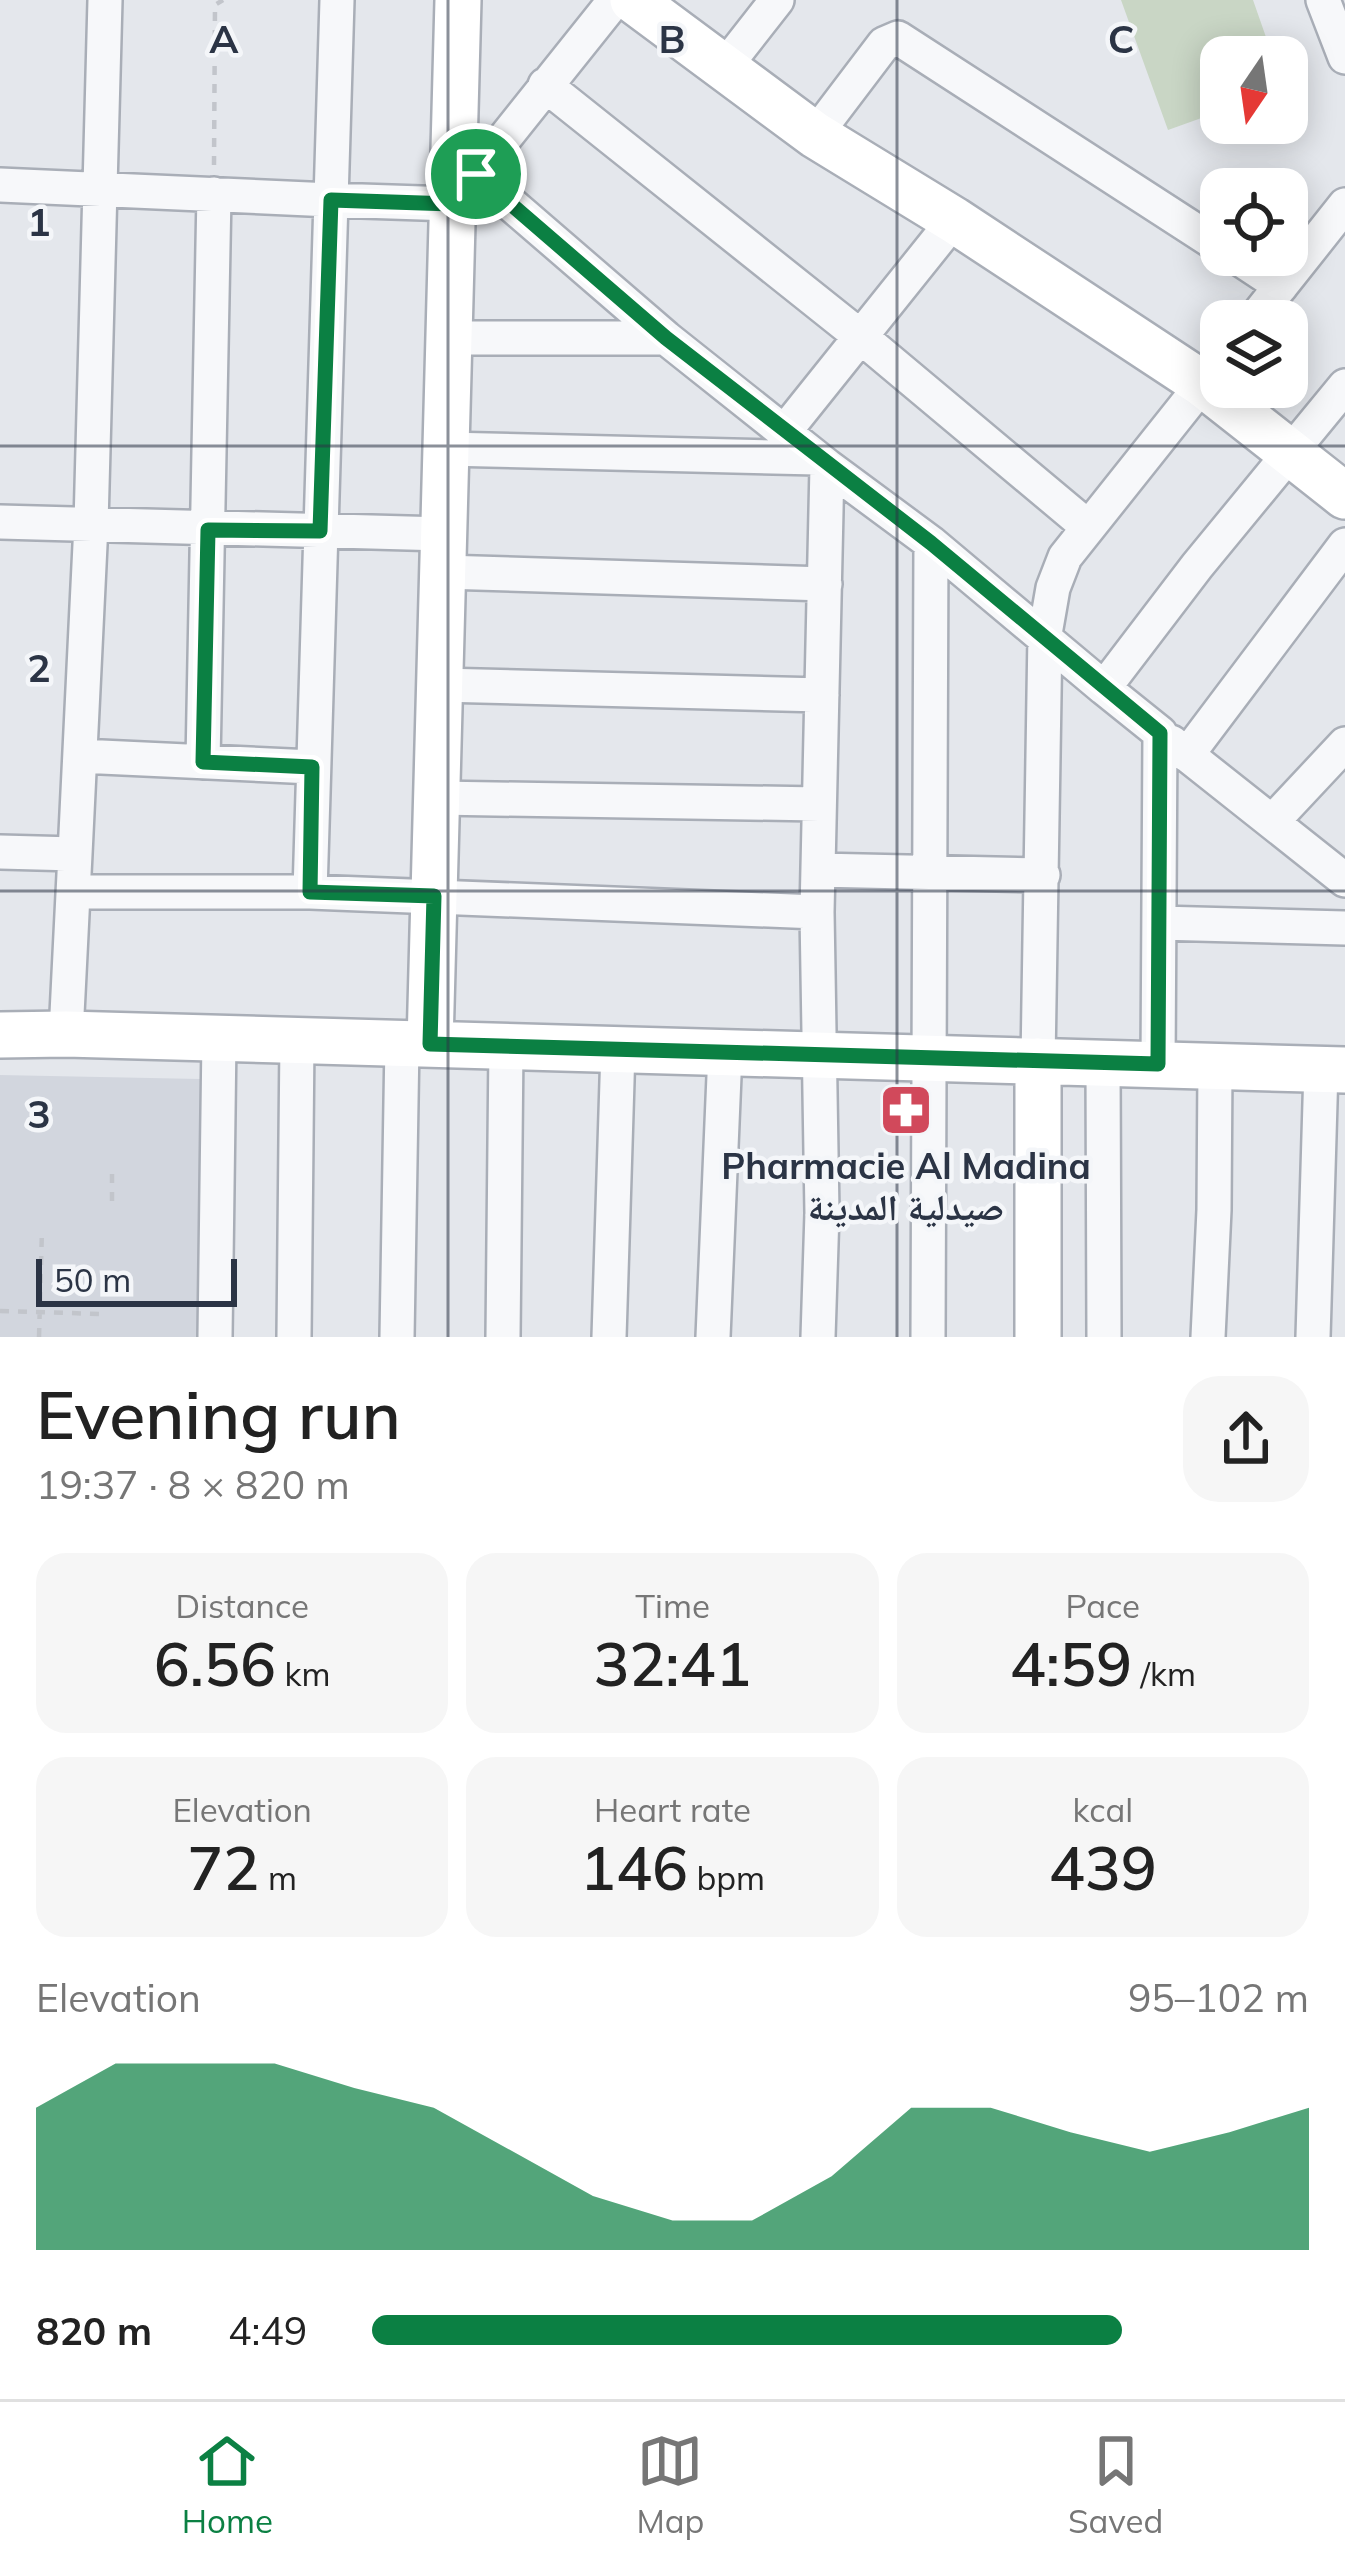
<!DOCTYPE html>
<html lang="en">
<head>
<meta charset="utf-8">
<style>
	body { margin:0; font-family:Mulish,"Noto Naskh Arabic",sans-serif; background:#f6f6f6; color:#222; height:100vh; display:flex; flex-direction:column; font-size:45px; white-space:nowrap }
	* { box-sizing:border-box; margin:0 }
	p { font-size:39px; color:#767676 }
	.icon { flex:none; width:66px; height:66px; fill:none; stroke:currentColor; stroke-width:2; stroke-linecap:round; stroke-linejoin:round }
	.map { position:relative; height:1337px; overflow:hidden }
	.panel { display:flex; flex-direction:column; background:#fff; flex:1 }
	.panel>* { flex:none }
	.needle { width:78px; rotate:193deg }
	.tools { position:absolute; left:1200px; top:36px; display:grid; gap:24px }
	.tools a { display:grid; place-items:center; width:108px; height:108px; border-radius:24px; background:#fff; box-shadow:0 6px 30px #0003; font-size:60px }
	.scale { position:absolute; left:36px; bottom:30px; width:201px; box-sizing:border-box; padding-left:12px; border:6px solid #2b3445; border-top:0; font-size:33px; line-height:42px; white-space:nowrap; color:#2b3445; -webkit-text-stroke:9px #f4f6f9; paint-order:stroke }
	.pin { position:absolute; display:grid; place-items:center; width:102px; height:102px; color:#fff; margin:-51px; border:6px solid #fff; border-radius:50%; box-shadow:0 3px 12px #0007 }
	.round { display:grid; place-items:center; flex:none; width:126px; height:126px; border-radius:36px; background:#f6f6f6 }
	.summary { display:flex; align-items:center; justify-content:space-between; height:204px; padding:0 36px }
	h1 { font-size:66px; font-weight:600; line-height:90px }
	.metrics { display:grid; grid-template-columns:repeat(3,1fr); gap:18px; height:204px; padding:12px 36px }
	.metrics div { display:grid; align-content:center; border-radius:30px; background:#f6f6f6; text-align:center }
	.metrics b { font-size:60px; font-weight:600 }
	.metrics small { font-size:33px; font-weight:400 }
	.metrics p { font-size:33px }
	.chart { height:336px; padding:24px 36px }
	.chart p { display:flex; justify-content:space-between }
	.chart svg { width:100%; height:216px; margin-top:12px; fill:#0b8043; opacity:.7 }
	ul { padding:0 36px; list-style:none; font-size:39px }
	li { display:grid; grid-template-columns:192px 144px 1fr; align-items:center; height:90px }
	li i { height:30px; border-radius:15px; background:#0b8043 }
	.dock { display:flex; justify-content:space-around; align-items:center; height:168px; border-top:3px solid #e0e0e0; background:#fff; font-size:33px; color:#767676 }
	.dock a { display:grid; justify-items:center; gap:6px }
	.dock .on { color:#0b8043 }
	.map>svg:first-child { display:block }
</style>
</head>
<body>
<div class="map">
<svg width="1345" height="1337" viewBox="0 0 1345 1337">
	<rect width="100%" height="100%" fill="#e4e7ec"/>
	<!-- built -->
	<path fill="#d2d6de" d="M0 1075 200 1079 201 1337H0Z"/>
	<!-- green -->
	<path fill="#c9d6c5" d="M1121 0H1253L1273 57H1221V111L1168 130Z"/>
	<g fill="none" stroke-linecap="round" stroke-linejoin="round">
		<!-- street casing -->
		<g stroke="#a9aeb7" stroke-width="38">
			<path id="street" d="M1323 0 1345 57
				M723 69 777 0
				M545 85 861 337 1088 527
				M815 135 884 44 898 38 1221 247
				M476 174 666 338 827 466 817 912
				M0 185 331 200 337 0
				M1234 255 1281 286
				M1253 321 1345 205
				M449 338H666
				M785 431 954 220
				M446 449 817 458
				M827 466 931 543 1104 688 1197 566 1345 386
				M0 522 444 534
				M443 572 825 584
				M440 685 822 695
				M1104 688 1160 733 1158 1065
				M1171 742 1345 880
				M1187 755 1345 545
				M80 756 312 767
				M203 762 214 194
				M437 798 819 804
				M1272 822 1345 744
				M0 852 75 854 66 1034
				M75 854 91 524 105 0
				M818 870 1043 875
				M73 892H310L817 912 822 1213 818 1337
				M310 892 331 200 452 204 615 0
				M1159 923 1345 928
				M1038 1061 1045 634 1053 588 1065 557 1221 361
				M1103 1063 1104 1337
				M215 1337 219 1038
				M294 1337 297 1040
				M397 1337 402 1043
				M503 1337 506 1046
				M609 1337 618 1049
				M713 1337 725 1052
				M928 1337 931 543
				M1208 1337 1214 1210 1215 1066
				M1313 1337 1321 1069"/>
		</g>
		<!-- secondary casing -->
		<g stroke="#a9aeb7" stroke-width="50">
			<path id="secondary" d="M633 0 815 135 954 220 1203 384 1345 496
				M0 1035 66 1034 1345 1070
				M430 1044 458 0
				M1038 1337V1061"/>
		</g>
		<!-- path -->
		<path stroke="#c2c5cb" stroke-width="4.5" stroke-dasharray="9 9" stroke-linecap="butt" d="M214 165 215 5 223 0
			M112 1174V1204
			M0 1311 102 1314
			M39 1337 42 1229"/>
		<!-- street -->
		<use href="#street" stroke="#f7f8fa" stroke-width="33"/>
		<!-- secondary -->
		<use href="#secondary" stroke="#fff" stroke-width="45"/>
	</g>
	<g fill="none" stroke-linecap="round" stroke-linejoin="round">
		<!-- route casing -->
		<g stroke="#fff" stroke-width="24">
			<path id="route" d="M476 174 666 338 931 543 1160 733 1158 1064 430 1044 434 896 310 892 312 767 203 762 208 530 320 531 331 200 452 204Z"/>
		</g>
		<!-- route -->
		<use href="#route" stroke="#0b8043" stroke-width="15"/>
	</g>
	<!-- grid -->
	<path fill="none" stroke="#2b3445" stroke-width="3" stroke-opacity="0.55" d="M448 0V1337M897 0V1337M0 446H1345M0 891H1345"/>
	<!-- icons -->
	<defs>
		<g id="pharmacy-square" transform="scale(2.7)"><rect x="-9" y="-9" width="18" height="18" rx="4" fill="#d1495b" stroke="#f4f6f9"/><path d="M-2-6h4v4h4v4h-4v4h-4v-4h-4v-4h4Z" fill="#fff"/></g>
	</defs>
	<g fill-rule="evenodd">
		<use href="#pharmacy-square" x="906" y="1110"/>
	</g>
	<g text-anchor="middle" stroke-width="9" stroke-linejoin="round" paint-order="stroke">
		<!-- poi labels -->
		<g font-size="36" font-weight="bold" fill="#2b3445" stroke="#f4f6f9">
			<text x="906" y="1179">Pharmacie Al Madina<tspan x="906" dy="41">صيدلية المدينة</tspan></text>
		</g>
	</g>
	<g font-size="39" text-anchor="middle" font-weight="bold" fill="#2b3445" stroke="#f4f6f9" stroke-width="9" stroke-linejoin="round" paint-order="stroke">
		<text x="224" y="53">A</text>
		<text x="672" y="53">B</text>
		<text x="1121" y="53">C</text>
		<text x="39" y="236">1</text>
		<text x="39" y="682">2</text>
		<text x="39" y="1128">3</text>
	</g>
</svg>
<div class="tools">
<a><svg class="needle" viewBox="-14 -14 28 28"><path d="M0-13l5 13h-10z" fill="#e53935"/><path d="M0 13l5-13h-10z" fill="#767676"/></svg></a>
<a><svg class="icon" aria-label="locate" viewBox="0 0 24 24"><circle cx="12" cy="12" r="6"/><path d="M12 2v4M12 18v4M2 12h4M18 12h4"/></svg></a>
<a><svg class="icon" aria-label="layers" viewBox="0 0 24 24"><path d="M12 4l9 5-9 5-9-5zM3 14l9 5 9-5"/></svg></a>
</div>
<div class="scale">50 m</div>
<div class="pin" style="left:476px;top:174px;background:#1e9e55"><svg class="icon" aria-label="arrive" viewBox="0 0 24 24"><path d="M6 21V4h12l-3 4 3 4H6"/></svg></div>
</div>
<section class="panel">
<div class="summary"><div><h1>Evening run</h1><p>19:37 · 8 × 820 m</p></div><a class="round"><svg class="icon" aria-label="share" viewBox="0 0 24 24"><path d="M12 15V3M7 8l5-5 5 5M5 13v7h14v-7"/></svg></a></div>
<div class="metrics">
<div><p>Distance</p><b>6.56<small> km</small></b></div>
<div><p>Time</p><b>32:41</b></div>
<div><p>Pace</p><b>4:59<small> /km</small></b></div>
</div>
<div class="metrics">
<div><p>Elevation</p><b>72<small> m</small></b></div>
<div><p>Heart rate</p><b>146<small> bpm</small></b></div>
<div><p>kcal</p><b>439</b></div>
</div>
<div class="chart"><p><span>Elevation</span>95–102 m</p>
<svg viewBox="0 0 160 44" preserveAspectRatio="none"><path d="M0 44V15L10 6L20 6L30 6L40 11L50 15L60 24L70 33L80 38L90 38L100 29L110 15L120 15L130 20L140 24L150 20L160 15V44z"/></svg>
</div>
<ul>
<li><b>820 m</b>4:49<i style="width:80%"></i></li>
</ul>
</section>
<nav class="dock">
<a class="on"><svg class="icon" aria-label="home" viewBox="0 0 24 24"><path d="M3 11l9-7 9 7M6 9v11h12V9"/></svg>Home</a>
<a><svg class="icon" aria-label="map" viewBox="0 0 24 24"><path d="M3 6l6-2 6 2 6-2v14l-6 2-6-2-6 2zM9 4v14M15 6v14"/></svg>Map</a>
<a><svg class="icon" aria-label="saved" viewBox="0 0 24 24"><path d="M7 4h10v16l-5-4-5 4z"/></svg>Saved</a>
</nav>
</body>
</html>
